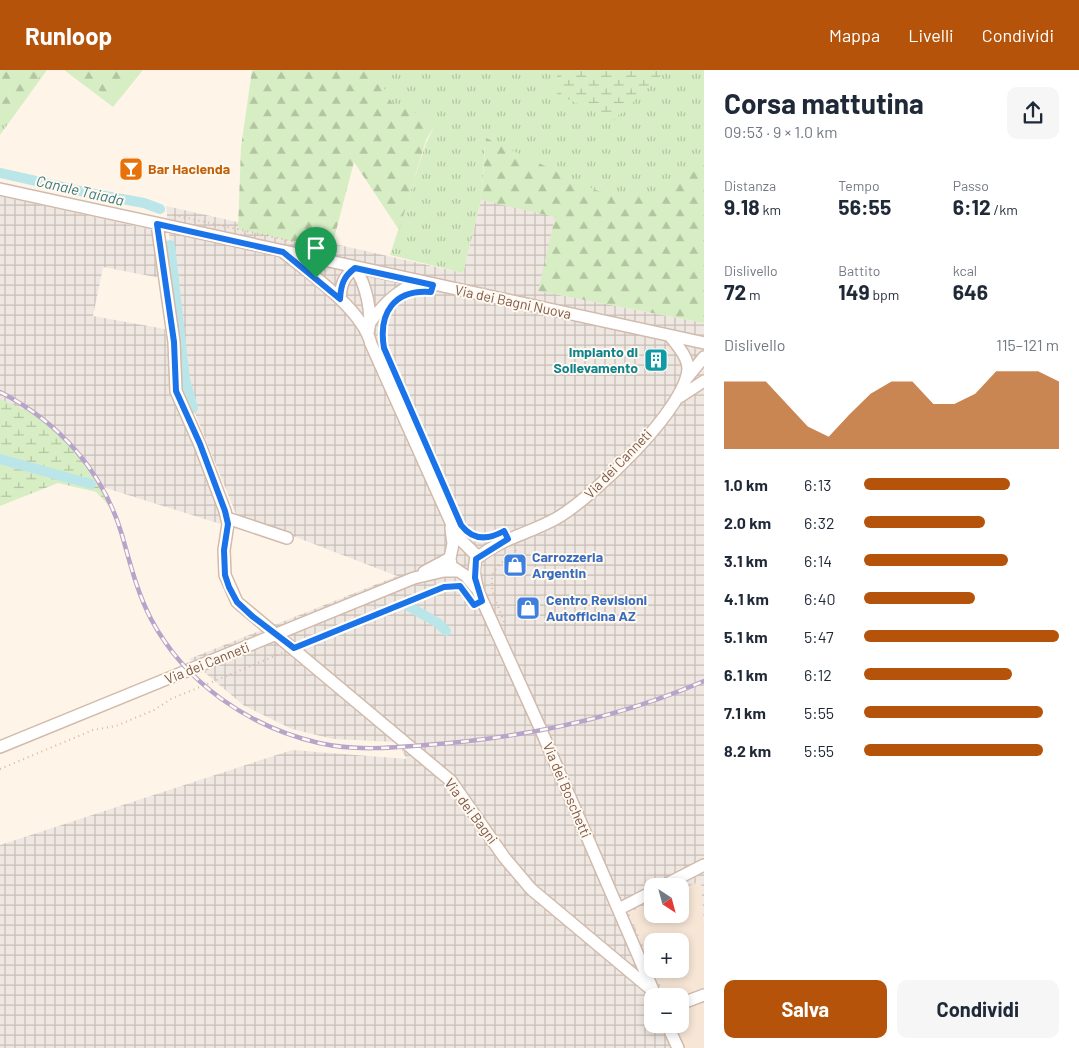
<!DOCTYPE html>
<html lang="it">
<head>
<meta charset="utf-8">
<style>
	body { margin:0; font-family:Barlow,sans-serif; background:#f6f6f7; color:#1f2937; height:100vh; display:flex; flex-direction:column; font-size:19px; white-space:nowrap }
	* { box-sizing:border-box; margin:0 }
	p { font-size:16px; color:#747a83 }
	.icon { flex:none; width:28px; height:28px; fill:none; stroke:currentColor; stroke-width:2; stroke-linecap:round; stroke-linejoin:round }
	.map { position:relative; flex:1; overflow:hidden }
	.drawer { display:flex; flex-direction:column; background:#fff; width:375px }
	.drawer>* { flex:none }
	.needle { width:32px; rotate:144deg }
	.buttons { position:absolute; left:644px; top:808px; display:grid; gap:10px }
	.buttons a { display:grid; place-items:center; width:45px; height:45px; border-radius:10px; background:#fff; box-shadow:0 2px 8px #0003; font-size:25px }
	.pin { position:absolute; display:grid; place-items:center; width:42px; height:42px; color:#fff; margin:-51px -21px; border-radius:50% 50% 50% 0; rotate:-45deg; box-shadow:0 0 5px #0007 }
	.pin .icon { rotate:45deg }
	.round { display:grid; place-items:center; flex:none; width:52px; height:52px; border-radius:10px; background:#f6f6f7 }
	.headline { display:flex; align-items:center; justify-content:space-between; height:85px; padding:0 20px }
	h1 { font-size:28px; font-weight:700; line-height:38px }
	.stats { display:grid; grid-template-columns:repeat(3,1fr); gap:8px; height:85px; padding:5px 20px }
	.stats div { display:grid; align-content:center }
	.stats b { font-size:21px; font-weight:700 }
	.stats small { font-size:14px; font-weight:400 }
	.stats p { font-size:14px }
	.chart { height:140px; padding:10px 20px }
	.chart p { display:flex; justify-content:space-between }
	.chart svg { width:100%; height:90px; margin-top:5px; fill:#b45309; opacity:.7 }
	.cta { display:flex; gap:10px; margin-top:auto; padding:10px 20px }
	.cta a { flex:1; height:58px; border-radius:10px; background:#b45309; color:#fff; font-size:20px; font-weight:700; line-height:58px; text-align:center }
	.cta a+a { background:#f6f6f7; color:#1f2937 }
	ul { padding:0 20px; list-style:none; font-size:16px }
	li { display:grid; grid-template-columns:80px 60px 1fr; align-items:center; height:38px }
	li i { height:12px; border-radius:6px; background:#b45309 }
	header { display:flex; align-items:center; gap:30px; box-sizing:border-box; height:70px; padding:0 25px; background:#b45309; color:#fff }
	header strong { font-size:24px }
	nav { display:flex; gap:28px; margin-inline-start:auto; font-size:18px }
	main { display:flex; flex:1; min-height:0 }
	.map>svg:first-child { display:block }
</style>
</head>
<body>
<header>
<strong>Runloop</strong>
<nav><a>Mappa</a><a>Livelli</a><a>Condividi</a></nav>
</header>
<main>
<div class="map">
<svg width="704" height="978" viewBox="0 0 704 978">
	<defs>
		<pattern id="industrial-grid" width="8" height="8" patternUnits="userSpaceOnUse" patternTransform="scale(1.25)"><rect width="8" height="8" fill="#efe7e1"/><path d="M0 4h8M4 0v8" fill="none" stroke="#c7beb8"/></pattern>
		<pattern id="grass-tufts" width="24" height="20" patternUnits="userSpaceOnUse" patternTransform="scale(1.25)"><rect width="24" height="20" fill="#d7eec4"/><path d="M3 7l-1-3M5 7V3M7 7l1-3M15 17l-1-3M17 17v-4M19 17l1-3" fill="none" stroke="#b3c4a1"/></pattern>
		<pattern id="forest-firs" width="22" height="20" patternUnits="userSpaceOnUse" patternTransform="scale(1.25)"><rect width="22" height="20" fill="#d7eec4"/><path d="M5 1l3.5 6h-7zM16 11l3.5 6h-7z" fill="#b3c4a1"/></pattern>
		<pattern id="wetland-marsh" width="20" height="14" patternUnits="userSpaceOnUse" patternTransform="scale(1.25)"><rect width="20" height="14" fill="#d7eec4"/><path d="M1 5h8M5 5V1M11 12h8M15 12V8" fill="none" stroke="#b3c4a1"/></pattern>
	</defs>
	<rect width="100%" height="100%" fill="#fef5e8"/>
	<!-- residential -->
	<path fill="#f7e6d6" d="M701 811 704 857V978H678L671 954H680V926H665L653 899H680V871H652V898L629 843 652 832V844H680V820Z"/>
	<!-- industrial -->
	<path fill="url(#industrial-grid)" d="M0 126 153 160 160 208 103 197 93 246 165 259 173 324 227 456 0 385Z
		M481 130 555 146 539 221 704 253V857L701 811 680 820V816H652V832L629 843 665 926H652V932L648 935 652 939V954H662L672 978H0V775L292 680 407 689 396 672 333 669 292 659 243 635 189 589 397 506 236 444 193 338 185 309 166 136 463 203Z"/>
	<!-- grass -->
	<path fill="url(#grass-tufts)" d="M0 0H47L0 65Z
		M64 0H143L113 37Z
		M303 0H704V165L485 77 481 130 463 203 390 185 426 73 433 59Z"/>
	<!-- forest -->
	<path fill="url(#forest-firs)" d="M0 0H45L0 58Z
		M71 0H137L112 30Z
		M252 0H388L384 18 392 33 437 52 426 70 399 160 354 92 331 180 238 159 241 77Z
		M486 68 598 121 652 128 704 80V253L538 221 555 147 481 130Z"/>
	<!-- wetland -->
	<path fill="url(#wetland-marsh)" d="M557 0H667L613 51 557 24Z
		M0 329C13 335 27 340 40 347 73 365 97 404 111 438L96 422 58 413 0 436Z"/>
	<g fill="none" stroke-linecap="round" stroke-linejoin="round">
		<!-- canal -->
		<path stroke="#bae6ea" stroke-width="10" d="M0 103 89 123 144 133 160 139
			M170 175 185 309 193 338
			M0 389 91 414
			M408 536 438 553 446 561"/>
		<!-- minor casing -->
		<g stroke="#d2bbac" stroke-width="14">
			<path id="minor" d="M0 119 704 273
				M157 154 174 272 176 321 200 375 225 441 228 454 224 480 225 505 237 532 451 711 504 787 531 819 653 921
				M283 182C310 203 363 240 371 274L453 457 461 470 476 485 474 502 478 521 541 660 653 920
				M355 198C366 214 373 244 368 263
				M340 229C341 215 343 207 355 198
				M371 251C385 233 396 222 417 212
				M686 309 704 287
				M678 328 704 311
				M227 448 287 468
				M451 458 453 474 450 488 451 496 466 506 475 517
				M476 489C499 469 531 463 557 448 593 427 685 340 688 299 688 287 677 275 670 266
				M424 502 450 488
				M0 677 414 508 444 501H456
				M663 816 704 795
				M619 839 652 822
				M680 934 704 925
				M667 954 678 978"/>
		</g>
		<!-- path -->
		<path stroke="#dcb49f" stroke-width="2" stroke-dasharray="1 4" stroke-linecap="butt" d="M174 145 313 176
			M382 255 383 275
			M471 464 487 468
			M504 552C492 519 479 502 517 483L514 478
			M302 575 444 517 455 515 461 517
			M0 699 93 660 116 656 154 640 171 629 282 583"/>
		<!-- minor -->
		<use href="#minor" stroke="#fff" stroke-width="11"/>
		<!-- rail casing -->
		<g stroke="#b7a4ca" stroke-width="4.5">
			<path id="rail" d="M0 322C59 352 103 401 122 465 130 493 137 522 151 549 185 613 249 657 319 673 354 681 390 678 426 675 521 668 616 649 704 611"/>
		</g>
		<!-- rail -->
		<use href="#rail" stroke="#fff9f0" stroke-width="2.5" stroke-dasharray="8" stroke-linecap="butt"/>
	</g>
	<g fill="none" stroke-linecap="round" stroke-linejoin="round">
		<!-- route casing -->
		<g stroke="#fff" stroke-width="10">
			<path id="route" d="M157 154 283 182 340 229C341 215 343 207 355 198L433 215 431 222C394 219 378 243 384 278L461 455C473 471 488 470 504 461L508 469 476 489 475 508 482 531 474 535 460 516 444 517 294 578 252 546 237 532 229 517 225 505 224 480 228 454 225 441 200 374 176 321 174 272Z"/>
		</g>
		<!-- route -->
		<use href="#route" stroke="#1a73e8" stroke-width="6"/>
	</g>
	<!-- icons -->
	<defs>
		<g id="bar-square" transform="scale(1.25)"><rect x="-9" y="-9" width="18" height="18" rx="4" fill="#e8710a" stroke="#fff9f0"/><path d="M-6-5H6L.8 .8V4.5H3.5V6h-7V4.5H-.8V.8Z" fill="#fff"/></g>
		<g id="building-square" transform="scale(1.25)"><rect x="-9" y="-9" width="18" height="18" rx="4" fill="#0f9aa8" stroke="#fff9f0"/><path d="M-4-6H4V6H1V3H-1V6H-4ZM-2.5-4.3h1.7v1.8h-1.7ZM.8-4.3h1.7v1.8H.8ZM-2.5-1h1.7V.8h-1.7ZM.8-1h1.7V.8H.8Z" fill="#fff"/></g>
		<g id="shop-square" transform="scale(1.25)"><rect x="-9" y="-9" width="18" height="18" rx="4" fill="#3f7fe0" stroke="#fff9f0"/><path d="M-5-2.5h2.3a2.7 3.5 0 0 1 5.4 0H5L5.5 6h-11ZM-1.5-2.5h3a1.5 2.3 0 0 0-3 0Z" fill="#fff"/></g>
	</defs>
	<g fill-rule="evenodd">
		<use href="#bar-square" x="131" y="99"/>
		<use href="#building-square" x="656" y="290"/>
		<use href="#shop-square" x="515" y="495"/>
		<use href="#shop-square" x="528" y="538"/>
	</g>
	<g text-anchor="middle" stroke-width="4" stroke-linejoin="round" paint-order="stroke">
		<!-- food labels -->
		<g font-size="14" font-weight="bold" fill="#c56008" stroke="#fff9f0" text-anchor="start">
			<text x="148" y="104">Bar Hacienda</text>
		</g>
		<!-- street labels -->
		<g font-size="14" fill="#7c5849" stroke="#fff9f0">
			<text transform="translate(513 232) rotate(12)" y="5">Via dei Bagni Nuova</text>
			<text transform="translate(618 394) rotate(-46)" y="5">Via dei Canneti</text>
			<text transform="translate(207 593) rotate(-22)" y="5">Via dei Canneti</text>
			<text transform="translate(567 720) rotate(67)" y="5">Via dei Boschetti</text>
			<text transform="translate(471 741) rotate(53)" y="5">Via dei Bagni</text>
		</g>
		<!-- culture labels -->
		<g font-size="14" font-weight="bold" fill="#0d838f" stroke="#fff9f0" text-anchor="end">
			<text x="638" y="287">Impianto di<tspan x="638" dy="16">Sollevamento</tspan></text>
		</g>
		<!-- shop labels -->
		<g font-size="14" font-weight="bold" fill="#366cbe" stroke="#fff9f0" text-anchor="start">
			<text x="532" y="492">Carrozzeria<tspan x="532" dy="16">Argentin</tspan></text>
			<text x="546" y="535">Centro Revisioni<tspan x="546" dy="16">Autofficina AZ</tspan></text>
		</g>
		<!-- water labels -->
		<g font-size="15" font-style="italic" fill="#3a7982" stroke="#fff9f0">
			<text transform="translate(80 121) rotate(13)" y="5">Canale Taiada</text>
		</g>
	</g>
</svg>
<div class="buttons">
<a><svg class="needle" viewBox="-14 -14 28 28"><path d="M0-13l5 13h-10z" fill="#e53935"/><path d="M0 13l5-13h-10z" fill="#747a83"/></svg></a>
<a>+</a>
<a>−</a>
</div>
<div class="pin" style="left:316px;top:208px;background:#1e9e55"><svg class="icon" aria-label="arrive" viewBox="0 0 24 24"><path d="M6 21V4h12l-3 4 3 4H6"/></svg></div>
</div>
<section class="drawer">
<div class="headline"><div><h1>Corsa mattutina</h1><p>09:53 · 9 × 1.0 km</p></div><a class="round"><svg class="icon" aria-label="share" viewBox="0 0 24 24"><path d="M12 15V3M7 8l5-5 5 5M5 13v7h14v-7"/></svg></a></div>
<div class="stats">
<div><p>Distanza</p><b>9.18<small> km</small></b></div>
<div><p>Tempo</p><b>56:55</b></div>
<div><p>Passo</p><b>6:12<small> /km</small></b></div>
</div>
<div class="stats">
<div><p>Dislivello</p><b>72<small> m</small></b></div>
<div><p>Battito</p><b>149<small> bpm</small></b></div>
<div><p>kcal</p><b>646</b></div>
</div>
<div class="chart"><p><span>Dislivello</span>115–121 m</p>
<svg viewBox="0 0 160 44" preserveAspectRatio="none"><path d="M0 44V11L10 11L20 11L30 22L40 33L50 38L60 27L70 17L80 11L90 11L100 22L110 22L120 17L130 6L140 6L150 6L160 11V44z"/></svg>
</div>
<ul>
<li><b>1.0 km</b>6:13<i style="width:75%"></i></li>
<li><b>2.0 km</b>6:32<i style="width:62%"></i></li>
<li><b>3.1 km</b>6:14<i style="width:74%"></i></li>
<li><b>4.1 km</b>6:40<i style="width:57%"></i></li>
<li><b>5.1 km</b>5:47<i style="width:100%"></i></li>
<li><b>6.1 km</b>6:12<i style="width:76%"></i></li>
<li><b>7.1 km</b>5:55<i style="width:92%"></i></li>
<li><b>8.2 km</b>5:55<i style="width:92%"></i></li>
</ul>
<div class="cta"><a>Salva</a><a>Condividi</a></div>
</section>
</main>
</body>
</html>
